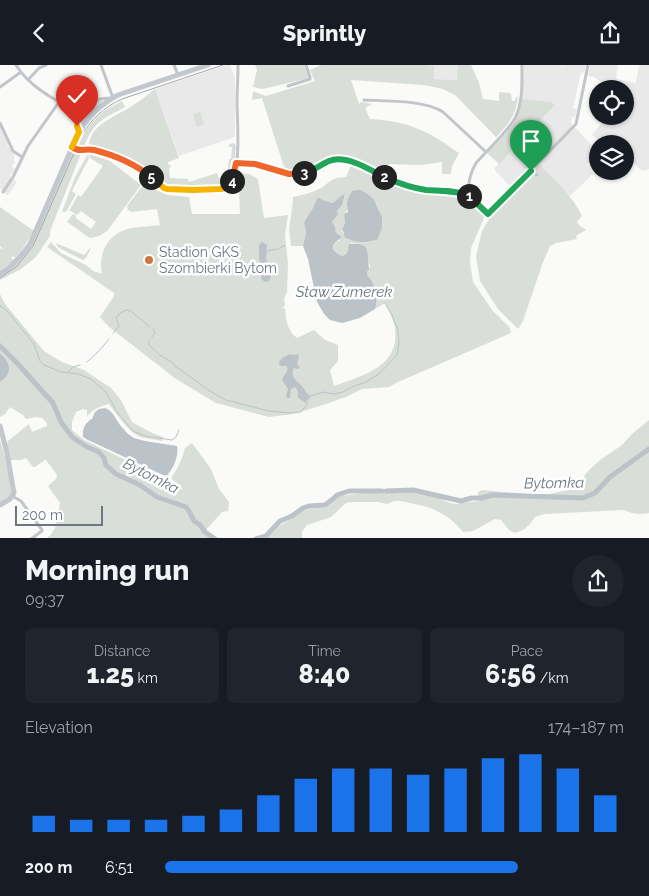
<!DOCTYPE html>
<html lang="en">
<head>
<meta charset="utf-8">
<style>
	body { margin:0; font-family:Raleway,sans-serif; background:#20242c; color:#f1f3f6; height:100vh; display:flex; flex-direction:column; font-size:19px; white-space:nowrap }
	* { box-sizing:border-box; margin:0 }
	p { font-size:16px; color:#9ea1a6 }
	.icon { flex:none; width:28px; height:28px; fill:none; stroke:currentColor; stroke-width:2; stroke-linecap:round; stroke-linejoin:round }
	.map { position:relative; height:473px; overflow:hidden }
	.side { display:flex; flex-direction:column; background:#171b24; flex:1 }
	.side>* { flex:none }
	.fabs { position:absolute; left:589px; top:15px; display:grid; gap:10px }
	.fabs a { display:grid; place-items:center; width:45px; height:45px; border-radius:50%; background:#171b24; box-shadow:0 1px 4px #0004; font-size:25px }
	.scale { position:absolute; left:15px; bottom:12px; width:88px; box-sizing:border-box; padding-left:5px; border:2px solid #6c7786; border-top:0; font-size:14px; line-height:18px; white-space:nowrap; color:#6c7786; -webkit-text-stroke:4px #fff; paint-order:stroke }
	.pin { position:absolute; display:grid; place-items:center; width:42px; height:42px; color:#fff; margin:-51px -21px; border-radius:50% 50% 50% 0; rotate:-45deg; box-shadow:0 0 5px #0007 }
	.pin .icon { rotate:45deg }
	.km { position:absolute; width:25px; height:25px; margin:-12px; border-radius:50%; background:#222; color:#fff; font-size:14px; line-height:25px; text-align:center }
	.round { display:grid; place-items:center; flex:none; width:52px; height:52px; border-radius:26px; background:#20242c }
	.summary { display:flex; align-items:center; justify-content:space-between; height:85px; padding:0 25px }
	h1 { font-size:28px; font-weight:800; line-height:38px }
	.metrics { display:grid; grid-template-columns:repeat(3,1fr); gap:8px; height:85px; padding:5px 25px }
	.metrics div { display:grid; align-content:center; border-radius:8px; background:#20242c; text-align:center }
	.metrics b { font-size:25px; font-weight:800 }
	.metrics small { font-size:14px; font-weight:400 }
	.metrics p { font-size:14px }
	.chart { height:140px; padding:10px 25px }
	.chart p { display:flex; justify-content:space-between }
	.chart svg { width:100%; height:90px; margin-top:5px; stroke:#1a73e8; stroke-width:6 }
	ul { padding:0 25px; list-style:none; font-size:16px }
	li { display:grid; grid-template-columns:80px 60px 1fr; align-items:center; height:38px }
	li i { height:12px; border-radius:6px; background:#1a73e8 }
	header { display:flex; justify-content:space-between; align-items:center; height:65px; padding:0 25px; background:#171b24; font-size:22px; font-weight:800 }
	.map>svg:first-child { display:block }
</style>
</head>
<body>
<header><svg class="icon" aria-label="back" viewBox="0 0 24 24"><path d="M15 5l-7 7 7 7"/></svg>Sprintly<svg class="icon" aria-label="share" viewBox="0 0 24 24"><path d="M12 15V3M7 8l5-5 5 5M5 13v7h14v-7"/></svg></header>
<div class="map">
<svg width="649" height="474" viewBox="0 0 649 474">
	<rect width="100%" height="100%" fill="#fafaf8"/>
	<!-- built -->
	<path fill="#e8e9e8" d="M226 0H230L235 13V72L179 91 155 24Z
		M425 0H458V15L434 14V1Z
		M524 0H562L561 2H559L564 1V0H586L584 8 581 7 573 43 577 44 575 52H572L571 58 597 86V88L586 100 593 109 570 131 537 98 512 124 494 104 555 40 522 34Z
		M590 0H618L616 14 636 18 639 0H649V104L643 106 625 91V79H603L592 70 599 61 605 56 607 51H625V24H615L616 21 615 20 600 16 594 12 588 11Z
		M0 59 8 77 7 81 11 84 15 92 13 96 15 97 12 102 15 104 10 111 17 117 8 130 3 127 0 123Z"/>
	<!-- green -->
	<path fill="#d9ded8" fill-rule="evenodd" d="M255 0H304L309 13 263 24 253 22 257 5Z
		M321 0H425L434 1V14L457 15 458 0H471L479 18 483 34 499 36V27L510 28 511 30 512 36H515L516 32H518C516 50 508 60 496 72L455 30 443 24 424 20 351 15 359 39 361 37 372 39 365 43 370 54C389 55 407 58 425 67 437 72 448 81 459 88L452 101 451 109H442V97L421 100 389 99 382 109C367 101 347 88 329 95 324 97 320 100 315 103 306 108 298 108 288 108L283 99 262 33 252 35 253 26 266 31 315 16 310 5Z
		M155 24 179 93 168 97V99L171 101V102L169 103 170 113 188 114 189 117 217 108 219 114 227 111 229 94H231L232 82H229V79L234 78 236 81 233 110 226 121C217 124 178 124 168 121 160 118 145 105 136 99 121 91 105 86 89 81 90 60 114 52 129 43 138 37 147 31 155 24Z
		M522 34 551 37 555 40 499 99 487 88C503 72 519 58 522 34Z
		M104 35 80 62 79 61C79 46 89 36 104 35Z
		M122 36 125 42C103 54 93 57 84 82L77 83C84 67 92 54 107 44Z
		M200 47 204 59 197 62 193 49Z
		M73 86 77 87 80 91 50 166V171L36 192 21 204 0 215V210L20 194Z
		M88 89 89 93 72 126 76 129 66 147H62L75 112Z
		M89 89 110 96 141 120 107 166 99 171 90 173 67 157 73 149 76 151V153L91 164 96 157 81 146 77 150 71 146H69L78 130 81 132 103 101 90 93Z
		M352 98C367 104 380 113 394 119 405 124 417 126 428 127 439 128 458 126 467 131 472 135 483 146 485 151L471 183 470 197 473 217 492 245 510 263 511 268 398 317 389 322 362 324 346 332 323 340 293 349 269 352 216 338 176 314 108 261 100 252 114 231V228L47 182 51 177 61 188 86 200 93 206 102 209C98 191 106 171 125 165 135 161 150 162 160 160L157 144 131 147 128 145 127 141 143 120 168 130 189 132 192 149H240L239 126H232L235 112 237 108 249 109 258 114 264 153 288 150 285 170 288 199 287 227 284 234 285 241 283 242V244L285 243C286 255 287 265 297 273L314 265 325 275 338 280V296L330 305 334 321C363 310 400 302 395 263 394 255 388 246 385 238L375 244C379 233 376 217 367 210V207L370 202 366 183 359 179 351 178 349 180C349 186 348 190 342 191 332 186 329 180 340 175L339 169H336L335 162 332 157 336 151 337 146 342 140 345 130 332 138 323 135 320 133H317L313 143 304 157 306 168 303 181H291L289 165 292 145 293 132C302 130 312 128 321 123 325 121 329 116 334 114 338 112 343 113 346 112ZM361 125C364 128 368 129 371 132 383 148 384 157 377 175 365 180 349 176 342 166L344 159 345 158 344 149C351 143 346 144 347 137 348 132 356 128 361 125Z
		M539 99C555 115 572 130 582 151L577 157 579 160 586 165 577 170 576 172 577 174 556 178 550 181 543 197 523 256 518 264 498 244 480 216 476 191 482 166 495 144Z
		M0 142 34 166 21 186 15 193 13 191 11 193 14 195 0 206V183L4 185 0 181Z
		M56 178 84 190 92 181 86 193 83 195 59 183 57 181Z
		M0 229 5 239 44 286 62 297 84 305 111 323 121 335 132 357 152 368 163 372 162 376C154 374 142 374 135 369 126 363 116 348 109 339 101 341 92 344 87 352V345L83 344 76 347 72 357V365L84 375 163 413 184 426 171 413C178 403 182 395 185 383L192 378 211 404 219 424 229 437 228 446 222 447 206 465 194 456 191 447 187 441 158 430 141 418 124 412 122 414 139 420 159 434 186 443 189 446 193 457 200 461 202 465 212 473H47C59 464 57 451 60 438L48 421 56 414 57 410 46 395H45L35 402H33L26 393 21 395H10L7 379 8 376 29 359 32 367 47 361V358L42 353 35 352 26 354 23 350 10 342 5 349 0 352V317C13 309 10 297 0 288Z
		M649 355V448C640 450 632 449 624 445L544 449 535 452 530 459 523 465 515 468 509 465 501 455 495 454 473 466 463 467C450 450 431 441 410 438 405 437 399 435 394 436 392 437 389 438 387 439L378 437H351L346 438 331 452 307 460 302 467V473H264C271 471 274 466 279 461 283 458 289 456 293 453 297 451 300 447 303 446 319 439 324 450 339 431L364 428 413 427 441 434 450 438 456 439 479 436 478 427 482 425 527 429H550L567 425 577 421 588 406 600 395 622 380 632 369Z
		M0 375C3 385 14 418 12 427 10 433 5 435 0 438Z"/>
	<!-- water -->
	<path fill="#bbc3c8" d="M357 125H361L369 130 374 135 382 152V163L377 175C370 177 361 178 354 176 351 175 348 173 345 173L344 168 342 164 345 158 344 149 348 147C348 144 347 142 347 140 346 137 350 129 352 126Z
		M345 129 342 140 337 146 338 149 332 157 335 162 336 168 341 171V173C330 180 330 185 342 191 349 189 348 185 349 179H359L365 181C369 188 368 196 369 204L367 207V210C376 218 379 233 375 244L360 253 342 258 330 255 324 249 317 237 308 194 303 181 306 168 304 157 313 143 317 133H320L323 135 332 138C337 136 339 131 345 129Z
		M262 177 267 180 266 194 269 200 271 212 269 216 265 217 261 214 262 205 259 194V180Z
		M0 288C10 297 14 308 0 317Z
		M290 289 294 290 298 289 299 291 297 299 300 303 297 304 294 303 293 304C291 313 296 315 302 321 305 325 306 328 310 331V333L305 337C292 331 302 329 295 322L291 324 290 333H287L286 331 288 324 282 315 283 312C286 307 288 307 287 301H280L279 297 282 293Z
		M99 344 105 343 109 345 113 349 120 360 128 369 134 373 145 376 177 381C179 390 174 403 168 409L169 411 163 410 88 375 83 372C82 363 86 357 92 354L95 347Z"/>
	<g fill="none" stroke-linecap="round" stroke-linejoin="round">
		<!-- stream -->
		<path stroke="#bbc3c8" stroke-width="1" d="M279 184 283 181H285
			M267 186 277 184
			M0 241 4 243 8 247 34 279 40 296 44 300 61 307 78 309 91 314 106 327 117 347 133 366 145 371 172 375 176 372 179 365
			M113 268 119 261 116 253 119 249 126 245 131 246 150 262
			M152 272 155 268 153 264
			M150 275 148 279 160 290 173 298 175 301 210 326 218 331 226 335 269 346 290 348 301 347 308 338 305 337
			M87 297 99 286 109 274
			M68 307 73 302 80 300
			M310 331 324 327 333 329 343 327 352 322 366 317 379 309 397 290 399 278 398 265 392 250 385 238"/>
		<!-- river -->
		<path stroke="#bbc3c8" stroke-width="5" d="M0 281 17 298 53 338 61 357 72 372 87 382 99 387 104 393 106 400 116 409 140 420 157 432 186 442 189 446 194 456 200 460 205 467 215 474
			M386 426 413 425 461 436 472 433H482L492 430 583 433 595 428 610 412 649 384
			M256 474 266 471 280 456 292 451 303 443 309 441 325 440 333 434 337 430 349 426H382"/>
		<!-- street -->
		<path stroke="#c2c5c9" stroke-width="3" d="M16 0C30 23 57 36 80 48
			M174 0 178 10
			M28 15 39 3 46 0
			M288 21 310 14V12L306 0
			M0 22 21 7
			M364 35C386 36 425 35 443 47L486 87
			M0 58 13 86 22 92
			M79 67C75 53 82 38 96 35 102 33 107 33 113 33L101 0
			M72 83 80 86 93 85 123 95 141 105 164 123 167 124C178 125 216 127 225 123 243 115 237 56 237 38 237 26 238 13 238 0
			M236 98 255 99 289 109H296L307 108 319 103 329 96 342 94 358 99 395 117 413 123 461 127 468 130 488 149 576 59 588 0
			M531 106 537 110
			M3 127 13 112 28 81 59 37
			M468 130C468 118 470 108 476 98 487 85 510 65 516 51 523 36 522 16 522 0
			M12 431 21 436 42 465V466L31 474"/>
		<!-- secondary -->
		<path stroke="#c3c7ce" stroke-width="5" d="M0 209C13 201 22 190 30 179L77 71C86 54 101 39 118 30L208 0
			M0 361 7 388 14 428 10 434 0 440"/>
		<!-- tram -->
		<path stroke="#a4a8af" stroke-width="1" d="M0 213 17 201 33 181 81 72C90 55 104 42 122 34L223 0"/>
	</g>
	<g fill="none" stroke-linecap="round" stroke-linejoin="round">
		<!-- split-1 casing -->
		<g stroke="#fff" stroke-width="10">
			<path id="split-1" d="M469 131 488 149 531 106"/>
		</g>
		<!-- split-2 casing -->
		<g stroke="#fff" stroke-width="10">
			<path id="split-2" d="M384 112C398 118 411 123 426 125 440 126 456 125 469 131"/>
		</g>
		<!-- split-3 casing -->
		<g stroke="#fff" stroke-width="10">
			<path id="split-3" d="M304 108C313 106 320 100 329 96 345 89 369 104 384 112"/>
		</g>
		<!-- split-4 casing -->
		<g stroke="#fff" stroke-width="10">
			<path id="split-4" d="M232 116 236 98 255 99 289 109 304 108"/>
		</g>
		<!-- split-5 casing -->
		<g stroke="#fff" stroke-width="10">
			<path id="split-5" d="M151 112 164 123 167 124 193 125 220 124 226 123 232 116"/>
		</g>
		<!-- split-6 casing -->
		<g stroke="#fff" stroke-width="10">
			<path id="split-6" d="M72 82C80 88 85 83 94 85 114 90 135 99 151 112"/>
		</g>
		<!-- split-7 casing -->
		<g stroke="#fff" stroke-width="10">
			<path id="split-7" d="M72 82 79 67 77 61"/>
		</g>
		<!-- split-1 -->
		<use href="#split-1" stroke="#22a559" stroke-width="6"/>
		<!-- split-2 -->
		<use href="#split-2" stroke="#22a559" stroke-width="6"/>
		<!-- split-3 -->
		<use href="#split-3" stroke="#22a559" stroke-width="6"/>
		<!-- split-4 -->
		<use href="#split-4" stroke="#f0652b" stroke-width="6"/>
		<!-- split-5 -->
		<use href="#split-5" stroke="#f5b400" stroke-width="6"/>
		<!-- split-6 -->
		<use href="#split-6" stroke="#f0652b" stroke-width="6"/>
		<!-- split-7 -->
		<use href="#split-7" stroke="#f5b400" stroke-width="6"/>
	</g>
	<!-- markers -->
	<circle fill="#d17441" stroke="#fff" stroke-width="2" cx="149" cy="195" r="5"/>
	<g text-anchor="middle" stroke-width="5" stroke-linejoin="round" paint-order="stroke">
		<!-- poi labels -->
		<g font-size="14" fill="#6c7786" stroke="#fff" text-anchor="start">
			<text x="159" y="192">Stadion GKS<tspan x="159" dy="16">Szombierki Bytom</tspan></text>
		</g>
		<!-- water labels -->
		<g font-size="15" font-style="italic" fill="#687780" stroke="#fff">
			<text x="344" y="232">Staw Zumerek</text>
			<text transform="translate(151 411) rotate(27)" y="5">Bytomka</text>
			<text transform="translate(554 418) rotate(-1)" y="5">Bytomka</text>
		</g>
	</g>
</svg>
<div class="fabs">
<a><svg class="icon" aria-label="locate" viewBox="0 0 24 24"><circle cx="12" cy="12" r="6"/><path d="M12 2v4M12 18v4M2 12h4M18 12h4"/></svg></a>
<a><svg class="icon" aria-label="layers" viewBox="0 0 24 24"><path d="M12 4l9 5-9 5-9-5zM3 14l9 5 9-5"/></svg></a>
</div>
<div class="scale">200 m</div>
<div class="pin" style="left:531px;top:106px;background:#1e9e55"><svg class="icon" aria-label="arrive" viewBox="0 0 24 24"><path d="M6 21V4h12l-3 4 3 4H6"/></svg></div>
<div class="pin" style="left:77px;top:61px;background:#d93025"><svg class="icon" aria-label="check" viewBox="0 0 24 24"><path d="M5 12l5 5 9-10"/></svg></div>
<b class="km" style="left:469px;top:131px">1</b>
<b class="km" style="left:384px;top:112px">2</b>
<b class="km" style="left:304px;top:108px">3</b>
<b class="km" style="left:232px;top:116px">4</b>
<b class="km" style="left:151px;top:112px">5</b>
</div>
<section class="side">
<div class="summary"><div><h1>Morning run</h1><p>09:37</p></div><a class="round"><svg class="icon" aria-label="share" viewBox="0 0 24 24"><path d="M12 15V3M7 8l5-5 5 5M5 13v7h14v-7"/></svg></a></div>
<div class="metrics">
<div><p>Distance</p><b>1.25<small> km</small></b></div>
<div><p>Time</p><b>8:40</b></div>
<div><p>Pace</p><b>6:56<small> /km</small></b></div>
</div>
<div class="chart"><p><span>Elevation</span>174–187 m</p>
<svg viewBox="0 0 160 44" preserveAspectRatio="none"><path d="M5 44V36M15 44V38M25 44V38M35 44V38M45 44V36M55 44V33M65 44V26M75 44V18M85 44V13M95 44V13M105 44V16M115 44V13M125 44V8M135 44V6M145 44V13M155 44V26"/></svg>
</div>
<ul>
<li><b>200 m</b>6:51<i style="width:77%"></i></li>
</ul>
</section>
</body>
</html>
